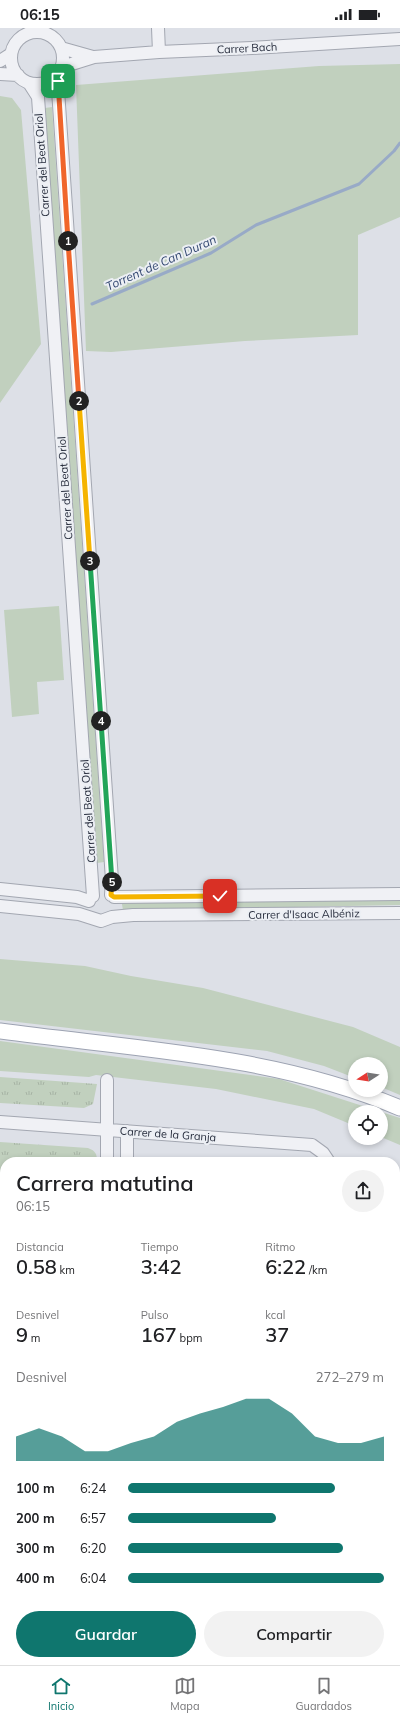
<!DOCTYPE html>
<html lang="es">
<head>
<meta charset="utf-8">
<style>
	body { margin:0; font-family:Mulish,sans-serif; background:#f2f2f2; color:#202124; height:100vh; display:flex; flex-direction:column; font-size:15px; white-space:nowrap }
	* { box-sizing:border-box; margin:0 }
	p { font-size:13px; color:#757577 }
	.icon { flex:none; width:22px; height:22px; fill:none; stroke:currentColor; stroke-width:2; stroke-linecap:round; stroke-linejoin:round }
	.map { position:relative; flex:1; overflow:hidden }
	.sheet { position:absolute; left:0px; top:1129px; width:400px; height:508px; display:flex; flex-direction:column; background:#fff; border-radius:16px 16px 0 0; box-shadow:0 2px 6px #0003 }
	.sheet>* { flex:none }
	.needle { width:26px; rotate:258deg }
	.fabs { position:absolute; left:348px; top:1029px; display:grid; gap:8px }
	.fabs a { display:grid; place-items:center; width:40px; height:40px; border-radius:50%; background:#fff; box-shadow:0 2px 6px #0003; font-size:20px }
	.pin { position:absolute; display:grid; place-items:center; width:34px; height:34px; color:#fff; margin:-17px; border-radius:8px; box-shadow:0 2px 6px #0006 }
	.km { position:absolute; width:20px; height:20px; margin:-10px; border-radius:50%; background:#222; color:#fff; font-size:11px; line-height:20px; text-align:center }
	.round { display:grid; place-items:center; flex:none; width:42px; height:42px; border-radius:21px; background:#f2f2f2 }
	.headline { display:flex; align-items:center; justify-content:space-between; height:68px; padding:0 16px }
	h1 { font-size:22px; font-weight:600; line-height:30px }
	.metrics { display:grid; grid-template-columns:repeat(3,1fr); gap:6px; height:68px; padding:4px 16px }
	.metrics div { display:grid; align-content:center }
	.metrics b { font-size:20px; font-weight:600 }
	.metrics small { font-size:11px; font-weight:400 }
	.metrics p { font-size:11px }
	.chart { height:112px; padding:8px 16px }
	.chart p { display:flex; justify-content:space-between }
	.chart svg { width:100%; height:72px; margin-top:4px; fill:#0f766e; opacity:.7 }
	.cta { display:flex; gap:8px; margin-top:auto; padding:8px 16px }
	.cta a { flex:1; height:46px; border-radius:24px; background:#0f766e; color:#fff; font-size:16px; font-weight:600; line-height:46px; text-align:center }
	.cta a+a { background:#f2f2f2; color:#202124 }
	ul { padding:0 16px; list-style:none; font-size:13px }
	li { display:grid; grid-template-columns:64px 48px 1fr; align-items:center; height:30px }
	li i { height:10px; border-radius:5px; background:#0f766e }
	.status { display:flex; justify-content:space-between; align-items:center; height:28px; padding:0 20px; background:#fff; direction:ltr }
	.status svg { height:11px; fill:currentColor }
	.dock { display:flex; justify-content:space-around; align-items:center; height:56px; border-top:1px solid #e0e0e0; background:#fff; font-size:11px; color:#757577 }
	.dock a { display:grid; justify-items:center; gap:2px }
	.dock .current { color:#0f766e }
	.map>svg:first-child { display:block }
</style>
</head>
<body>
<div class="status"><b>06:15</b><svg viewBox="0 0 49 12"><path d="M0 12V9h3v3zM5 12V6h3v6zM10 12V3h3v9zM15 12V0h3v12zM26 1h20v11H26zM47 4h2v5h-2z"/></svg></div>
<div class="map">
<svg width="400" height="1637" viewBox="0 0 400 1637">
	<defs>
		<pattern id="park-tufts" width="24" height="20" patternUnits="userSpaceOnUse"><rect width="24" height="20" fill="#c1d0be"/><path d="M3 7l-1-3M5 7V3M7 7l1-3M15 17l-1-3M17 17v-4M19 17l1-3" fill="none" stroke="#a6b3a4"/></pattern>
	</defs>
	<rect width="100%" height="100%" fill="#dde0e7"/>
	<!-- grass -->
	<path fill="#c1d0be" d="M400 36V189L358 207V307L245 313 111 324 86 323 76 57 319 38Z
		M0 68 12 70 21 82 41 316 0 375Z
		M52 79 104 834 97 835 45 80Z
		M59 578 64 652 37 654 39 686 12 689 4 582Z
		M400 869V877L123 882 121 871Z
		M0 931 85 938 131 948 203 960 353 999 400 1019V1067L381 1059V1036H355V1050L324 1038 267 1023 0 992Z
		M0 1013 279 1051 400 1090V1117L381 1109V1084H355V1098L314 1081 216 1061 96 1047 89 1049 0 1043Z
		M0 1300H5V1392H0Z"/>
	<!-- park -->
	<path fill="url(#park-tufts)" d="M0 1049 97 1056 93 1076 84 1080 0 1075Z
		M0 1114 88 1120C96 1123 97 1126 97 1134H5V1185L0 1142Z"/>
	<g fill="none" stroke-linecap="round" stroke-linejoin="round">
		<!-- stream -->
		<path stroke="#98aac7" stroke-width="3" d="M92 276 211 225 256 197 359 156 394 123 400 115"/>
		<!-- minor casing -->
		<g stroke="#a3a7b1" stroke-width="14">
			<path id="minor" d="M158 0 159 24
				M11 30a26 26 0 1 1 52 0a26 26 0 1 1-52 0Z
				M61 20 93 29
				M0 33 11 26
				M62 39 94 29 159 24 252 20 400 11
				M59 45 58 62 112 852 111 867
				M0 46 18 47
				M29 55 38 69 93 868
				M0 861 77 869 89 873
				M114 869 400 866
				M0 878 79 886 101 893 112 889 133 887 400 885
				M107 1052V1134
				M0 1094 312 1117 323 1125 329 1134
				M127 1103V1134
				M395 1397H400
				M0 1408 5 1407
				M112 1632 117 1636 124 1632
				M324 1632 366 1637"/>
		</g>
		<!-- major casing -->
		<g stroke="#9da3b2" stroke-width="17">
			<path id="major" d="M0 1003C132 1021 277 1027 400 1080"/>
		</g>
		<!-- minor -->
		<use href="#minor" stroke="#f0f1f5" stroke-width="12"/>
		<!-- major -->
		<use href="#major" stroke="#fff" stroke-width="15"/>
	</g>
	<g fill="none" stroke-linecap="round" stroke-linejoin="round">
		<!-- split-1 casing -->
		<g stroke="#fff" stroke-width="8">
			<path id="split-1" d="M58 53 68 213"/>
		</g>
		<!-- split-2 casing -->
		<g stroke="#fff" stroke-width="8">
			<path id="split-2" d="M68 213 79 373"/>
		</g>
		<!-- split-3 casing -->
		<g stroke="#fff" stroke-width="8">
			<path id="split-3" d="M79 373 90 533"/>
		</g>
		<!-- split-4 casing -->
		<g stroke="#fff" stroke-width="8">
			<path id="split-4" d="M90 533 101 693"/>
		</g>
		<!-- split-5 casing -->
		<g stroke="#fff" stroke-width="8">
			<path id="split-5" d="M101 693 112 854"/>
		</g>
		<!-- split-6 casing -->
		<g stroke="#fff" stroke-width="8">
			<path id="split-6" d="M112 854 111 867 114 869 220 868"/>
		</g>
		<!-- split-1 -->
		<use href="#split-1" stroke="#f0652b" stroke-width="5"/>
		<!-- split-2 -->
		<use href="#split-2" stroke="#f0652b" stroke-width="5"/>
		<!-- split-3 -->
		<use href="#split-3" stroke="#f5b400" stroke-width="5"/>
		<!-- split-4 -->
		<use href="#split-4" stroke="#22a559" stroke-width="5"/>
		<!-- split-5 -->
		<use href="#split-5" stroke="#22a559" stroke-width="5"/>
		<!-- split-6 -->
		<use href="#split-6" stroke="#f5b400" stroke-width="5"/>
	</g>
	<g text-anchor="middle" stroke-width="4" stroke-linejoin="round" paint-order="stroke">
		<!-- street labels -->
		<g font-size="11" fill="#272d3d" stroke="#eceff4">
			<text transform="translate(247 20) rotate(-3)" y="4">Carrer Bach</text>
			<text transform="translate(42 137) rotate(-94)" y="4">Carrer del Beat Oriol</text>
			<text transform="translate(65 460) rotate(-94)" y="4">Carrer del Beat Oriol</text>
			<text transform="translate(88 783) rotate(-94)" y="4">Carrer del Beat Oriol</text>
			<text transform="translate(304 886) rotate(-1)" y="4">Carrer d'Isaac Albéniz</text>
			<text transform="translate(168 1106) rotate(4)" y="4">Carrer de la Granja</text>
		</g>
		<!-- water labels -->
		<g font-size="12" font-style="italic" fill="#324770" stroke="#eceff4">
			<text transform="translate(161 235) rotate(-24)" y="4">Torrent de Can Duran</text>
		</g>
	</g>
</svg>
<div class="fabs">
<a><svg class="needle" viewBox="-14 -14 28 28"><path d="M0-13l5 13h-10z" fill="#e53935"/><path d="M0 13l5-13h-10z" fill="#757577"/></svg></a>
<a><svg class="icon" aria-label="locate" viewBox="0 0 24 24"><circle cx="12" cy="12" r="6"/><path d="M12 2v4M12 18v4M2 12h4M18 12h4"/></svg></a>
</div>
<div class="pin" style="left:58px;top:53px;background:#1e9e55"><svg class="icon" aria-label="arrive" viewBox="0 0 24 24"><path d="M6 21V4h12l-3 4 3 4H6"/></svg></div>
<div class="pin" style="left:220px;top:868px;background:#d93025"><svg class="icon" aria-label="check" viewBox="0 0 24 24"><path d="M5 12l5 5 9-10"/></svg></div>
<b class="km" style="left:68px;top:213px">1</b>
<b class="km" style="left:79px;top:373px">2</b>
<b class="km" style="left:90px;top:533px">3</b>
<b class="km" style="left:101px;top:693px">4</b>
<b class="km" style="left:112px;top:854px">5</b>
<section class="sheet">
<div class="headline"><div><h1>Carrera matutina</h1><p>06:15</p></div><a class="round"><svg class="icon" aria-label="share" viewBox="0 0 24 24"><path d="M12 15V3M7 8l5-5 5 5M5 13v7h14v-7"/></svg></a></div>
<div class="metrics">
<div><p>Distancia</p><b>0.58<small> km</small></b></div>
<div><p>Tiempo</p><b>3:42</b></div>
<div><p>Ritmo</p><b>6:22<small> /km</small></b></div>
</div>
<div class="metrics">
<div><p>Desnivel</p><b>9<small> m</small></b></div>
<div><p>Pulso</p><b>167<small> bpm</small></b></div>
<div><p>kcal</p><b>37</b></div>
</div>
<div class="chart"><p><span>Desnivel</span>272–279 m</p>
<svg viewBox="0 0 160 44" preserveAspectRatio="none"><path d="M0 44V29L10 24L20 29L30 38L40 38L50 33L60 29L70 20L80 15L90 11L100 6L110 6L120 15L130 29L140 33L150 33L160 29V44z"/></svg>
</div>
<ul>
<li><b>100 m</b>6:24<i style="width:81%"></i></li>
<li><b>200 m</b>6:57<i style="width:58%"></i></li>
<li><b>300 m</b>6:20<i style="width:84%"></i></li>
<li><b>400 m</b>6:04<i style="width:100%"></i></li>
</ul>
<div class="cta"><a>Guardar</a><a>Compartir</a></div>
</section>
</div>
<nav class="dock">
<a class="current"><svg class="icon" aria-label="home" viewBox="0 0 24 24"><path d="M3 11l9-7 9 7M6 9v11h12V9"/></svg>Inicio</a>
<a><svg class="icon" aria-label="map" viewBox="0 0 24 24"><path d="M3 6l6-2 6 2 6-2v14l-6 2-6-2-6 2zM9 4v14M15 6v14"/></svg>Mapa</a>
<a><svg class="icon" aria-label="saved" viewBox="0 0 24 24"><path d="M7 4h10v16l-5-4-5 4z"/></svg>Guardados</a>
</nav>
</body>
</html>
